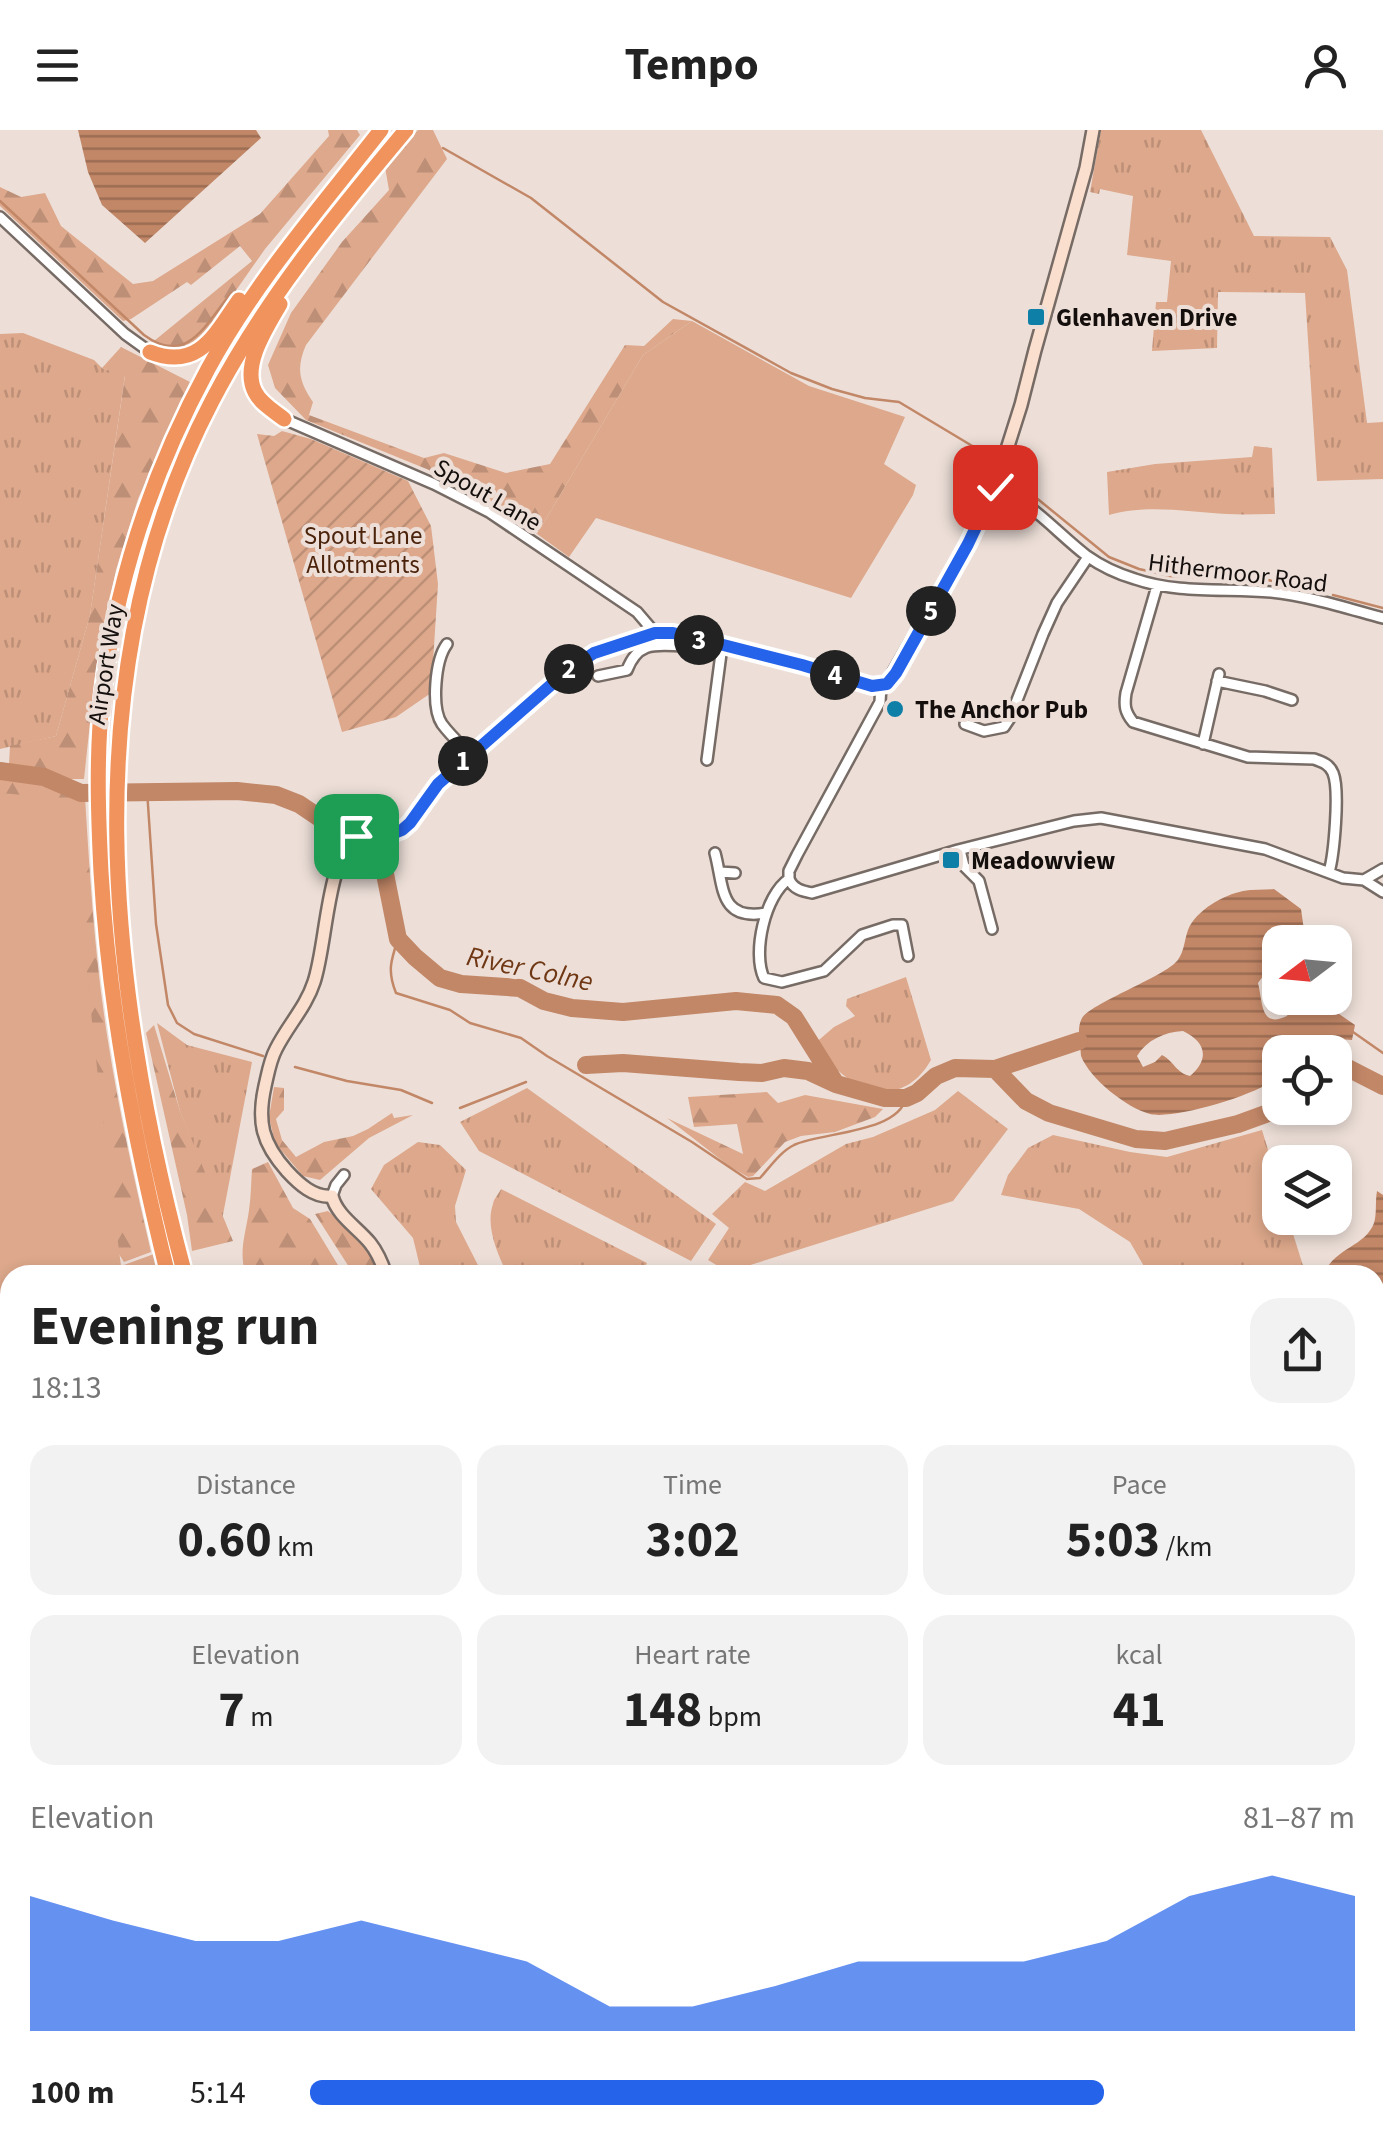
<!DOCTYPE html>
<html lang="en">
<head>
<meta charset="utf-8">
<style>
	body { margin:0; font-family:"Source Sans 3",sans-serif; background:#f2f2f2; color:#222; height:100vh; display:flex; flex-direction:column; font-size:38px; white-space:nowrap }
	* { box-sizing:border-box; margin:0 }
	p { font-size:32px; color:#767676 }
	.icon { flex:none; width:55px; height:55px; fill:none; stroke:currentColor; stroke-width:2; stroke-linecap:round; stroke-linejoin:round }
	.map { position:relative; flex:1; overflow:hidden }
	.drawer { position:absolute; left:0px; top:1135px; width:1385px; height:888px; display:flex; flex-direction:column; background:#fff; border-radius:30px 30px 0 0; box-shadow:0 5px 15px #0003 }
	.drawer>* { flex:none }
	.needle { width:65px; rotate:254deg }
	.controls { position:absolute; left:1262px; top:795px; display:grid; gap:20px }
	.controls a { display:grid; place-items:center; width:90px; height:90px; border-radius:20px; background:#fff; box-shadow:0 5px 15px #0003; font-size:50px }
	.pin { position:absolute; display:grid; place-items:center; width:85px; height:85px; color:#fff; margin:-42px; border-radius:20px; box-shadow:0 5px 15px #0006 }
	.km { position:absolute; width:50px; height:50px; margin:-25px; border-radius:50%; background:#222; color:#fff; font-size:28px; line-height:50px; text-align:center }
	.round { display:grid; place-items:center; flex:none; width:105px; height:105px; border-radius:30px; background:#f2f2f2 }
	.headline { display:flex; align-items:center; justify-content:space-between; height:170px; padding:0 30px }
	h1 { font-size:55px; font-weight:700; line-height:75px }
	.stats { display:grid; grid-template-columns:repeat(3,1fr); gap:15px; height:170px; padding:10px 30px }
	.stats div { display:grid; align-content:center; border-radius:25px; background:#f2f2f2; text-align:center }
	.stats b { font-size:50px; font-weight:700 }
	.stats small { font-size:28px; font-weight:400 }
	.stats p { font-size:28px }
	.chart { height:280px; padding:20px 30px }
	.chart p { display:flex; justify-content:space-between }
	.chart svg { width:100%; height:180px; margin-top:10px; fill:#2563eb; opacity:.7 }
	ul { padding:0 30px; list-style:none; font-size:32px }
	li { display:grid; grid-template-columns:160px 120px 1fr; align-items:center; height:75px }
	li i { height:25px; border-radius:12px; background:#2563eb }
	header { display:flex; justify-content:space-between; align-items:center; height:130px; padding:0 30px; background:#fff; font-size:45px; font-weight:700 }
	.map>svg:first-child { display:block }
</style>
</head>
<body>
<header><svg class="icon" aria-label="menu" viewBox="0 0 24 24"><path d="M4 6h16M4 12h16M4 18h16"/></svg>Tempo<svg class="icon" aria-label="person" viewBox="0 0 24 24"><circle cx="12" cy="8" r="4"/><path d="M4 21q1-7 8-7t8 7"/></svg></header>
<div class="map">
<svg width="1383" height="2021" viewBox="0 0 1383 2021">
	<defs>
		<pattern id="grass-tufts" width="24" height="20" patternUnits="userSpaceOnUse" patternTransform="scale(2.5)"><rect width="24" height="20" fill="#dda88b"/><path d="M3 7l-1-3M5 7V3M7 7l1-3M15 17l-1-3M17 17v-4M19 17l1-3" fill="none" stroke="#bd8f77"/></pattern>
		<pattern id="forest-firs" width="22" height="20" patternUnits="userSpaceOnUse" patternTransform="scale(2.5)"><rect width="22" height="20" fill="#dda88b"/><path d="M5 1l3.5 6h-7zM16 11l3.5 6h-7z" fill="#bd8f77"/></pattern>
		<pattern id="garden-furrows" width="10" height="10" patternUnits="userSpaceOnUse" patternTransform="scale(2.5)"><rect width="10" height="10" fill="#dda88b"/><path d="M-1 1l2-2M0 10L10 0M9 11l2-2" fill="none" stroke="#bd8f77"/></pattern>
		<pattern id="water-rules" width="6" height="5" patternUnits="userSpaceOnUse" patternTransform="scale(2.5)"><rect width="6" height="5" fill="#c28767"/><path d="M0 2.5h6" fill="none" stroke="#9c6d53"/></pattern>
	</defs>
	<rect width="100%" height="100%" fill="#eddfd8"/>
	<!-- grass -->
	<path fill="url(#grass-tufts)" d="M1101 0H1201L1254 106 1330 107 1347 140 1367 293 1383 292V349L1317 351 1305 163 1218 162 1217 218 1152 221 1156 172H1167L1171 131 1127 125 1133 66 1100 59 1099 64 1090 62Z
		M23 203 94 230 102 238 125 245 90 485 56 606 0 619V204Z
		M1254 316 1272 318 1275 384C1259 384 1243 385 1227 384 1189 382 1147 374 1109 385L1107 342 1155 334 1252 327Z
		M906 847 931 930C910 967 874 971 842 944 831 935 822 924 813 915L834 897 855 886 846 876 847 869Z
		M157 893 187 915 252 932 222 1090 180 981Z
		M527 958 716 1094 691 1131 479 1021 460 992Z
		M958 961 1008 999 953 1071 728 1142 708 1130 729 1098 712 1084 745 1052 765 1061 846 1014 873 1007 935 980Z
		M1262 1000 1280 1059V1088H1288L1306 1145H1149L1130 1112 1079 1079 1001 1065 1008 1045 1028 1018 1053 1005 1130 1022 1167 1027Z
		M418 1012 440 1015 466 1040 455 1076 456 1092 483 1145H422L413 1108 371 1059 384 1035Z
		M501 1059 647 1133 641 1145H508C498 1126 485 1096 493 1074 494 1068 499 1064 501 1059Z
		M0 1472H10V1580H0Z
		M1375 1957H1383V2021H506L524 2012H1375Z"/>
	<!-- forest -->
	<path fill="url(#forest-firs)" d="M328 0H357L360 5 265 119 209 199 186 220 154 211 252 131 240 116 191 155 187 152 131 189 123 191 0 76V57L21 67 45 63 61 96 133 154 153 151 260 84 329 6Z
		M418 0H433L447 29 306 215C296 238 299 252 313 272L309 285 424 328 444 323 506 343 550 334 625 215 644 216 673 189 692 191 643 225 537 404 492 372 429 340 306 290 275 258 268 235 291 183 342 112 389 60 385 37Z
		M121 217 190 252 138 369 116 440 96 537 84 649H59L9 634 10 616 56 606 90 485 125 246 102 238Z
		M0 647 33 653 85 667C90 749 95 830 108 911 119 982 135 1052 151 1122L124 1132 106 1104 0 668Z
		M154 895 180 981 233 1111 192 1121 187 1085 146 903Z
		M274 957 284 958V980L276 989 282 1010 296 1027 324 1012 353 1006 368 999 392 983 394 988 413 985 369 1008 320 1050 303 1046 275 1013 269 987Z
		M767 962 778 973 805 965 883 979 875 987 835 1002 801 1006 785 1012 753 1046 748 1047 729 1036 667 988 743 1024 737 994 694 997 688 967Z
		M268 1032 293 1078 310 1089 344 1145H246C238 1122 246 1103 249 1080 251 1067 251 1053 252 1039Z
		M328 1081C350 1101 371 1116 380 1145H351V1140L315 1084Z"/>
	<!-- park -->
	<path fill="#dda88b" d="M692 191 809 256 905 287 884 334 916 355 913 365 851 468 596 388 569 427 537 404 643 225Z
		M0 663 73 669C83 826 101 981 121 1136L154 1124 159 1145H10V1245L0 1243Z"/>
	<!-- garden -->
	<path fill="url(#garden-furrows)" d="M282 301 311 309 408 351 431 396 438 454 431 563 396 587 342 602 257 304 274 306Z"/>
	<!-- water -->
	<path fill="url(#water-rules)" fill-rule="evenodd" d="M78 0H256L261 8 145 113 102 75 88 42Z
		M1274 759 1301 779 1304 800 1300 812H1280C1280 839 1271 834 1258 853 1263 872 1260 899 1287 886L1295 868H1316L1355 895 1352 910 1326 908 1304 922H1280V946C1261 964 1175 990 1150 984 1127 978 1090 949 1081 926 1081 925 1080 912 1079 911 1079 904 1078 895 1082 888 1091 874 1155 850 1174 834 1184 826 1184 811 1188 800 1196 780 1224 765 1243 761 1253 759 1264 760 1274 759ZM1183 901C1206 912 1210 929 1190 946 1176 943 1174 931 1162 925L1155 932 1143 937 1137 926C1147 910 1164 902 1183 901Z
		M1377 1061 1383 1065V1267L1375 1248V1145L1324 1144C1334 1118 1365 1117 1374 1093 1377 1084 1375 1072 1377 1061Z"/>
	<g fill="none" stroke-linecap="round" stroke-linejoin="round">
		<!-- stream -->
		<path stroke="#c28767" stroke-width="2.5" d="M443 18 531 68 663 172 791 243 832 259 865 268 899 272 994 329
			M0 71 144 205C187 237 206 194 231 163
			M1010 343 1034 366 1109 427 1139 439 1170 446 1268 450 1314 460
			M1333 465 1383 478
			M147 660 156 794 168 875 177 893 194 904 263 926
			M398 809C391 830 387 841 396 863L450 880 470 893 521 908 547 926 692 1012 747 1049 760 1048C770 1037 780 1022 794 1015 822 1002 898 1003 906 968
			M1353 902 1383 923
			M295 937 347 951 401 960 432 973
			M460 978 526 952"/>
		<!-- river -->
		<path stroke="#c28767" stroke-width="18" d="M0 641 44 647 81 663 237 661 276 665 299 674 367 720 384 739 398 809 415 827 440 848 461 854 520 858 544 871 572 878 623 882 736 871 777 875 794 887 836 954
			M1335 934 1338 933 1383 956
			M586 935 623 933 739 942 762 943 784 938 808 941 836 954 885 968H906L917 963 936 946 955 938 995 939 1079 911
			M995 939 1026 971 1049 983 1136 1009 1165 1011 1238 994 1282 978
			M0 1684 10 1690
			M1375 1884H1383"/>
		<!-- street casing -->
		<g stroke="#776b65" stroke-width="14">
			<path id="street" d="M0 87 125 204 150 222
				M284 289 434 354 489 382 637 482 655 503
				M995 357C1031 371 1057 403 1087 426 1101 436 1118 444 1135 449 1178 464 1226 458 1271 462 1309 466 1346 478 1383 488
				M1157 456 1126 563C1124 576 1125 582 1133 592L1248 627 1314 629C1323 632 1330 635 1333 643 1340 660 1334 725 1329 742
				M447 514C435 530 431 578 442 594 450 605 461 615 471 625
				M598 546 627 540C639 508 660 516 688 516L692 507
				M1217 551 1265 561 1292 570
				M965 594 984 601 1004 597 1010 588 1043 504 1057 473 1088 427
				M1203 614 1219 544
				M707 630 722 516
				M960 720 964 736 979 751 992 799
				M715 723C724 757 719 791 766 783
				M720 742 735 743
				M789 749C793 759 802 761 812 763L958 720 1074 691 1101 688 1265 719 1343 748 1364 750 1383 739
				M789 749C765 765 752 823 764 848L782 852 824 841 862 805 893 795H902L908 826
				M789 749V741L797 725 880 572 881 556
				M1364 750 1383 762
				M332 1066 336 1055 344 1045
				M0 1864 10 1867"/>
		</g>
		<!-- secondary casing -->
		<g stroke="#776b65" stroke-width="16">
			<path id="secondary" d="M386 1145C382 1133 378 1123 370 1113 358 1098 337 1086 332 1066 314 1068 299 1054 287 1041 262 1013 257 992 265 956 268 943 270 930 276 919 288 895 306 877 314 852 327 813 326 731 357 705L387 706 402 700 411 693 438 655 577 533 594 523 663 502 802 535 872 556 887 554 968 414 995 357 1021 275 1035 220 1086 38 1093 0
				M86 2021V2012"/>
		</g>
		<!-- highway casing -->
		<g stroke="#fff" stroke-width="20">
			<path id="highway" d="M280 174C267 197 241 235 255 262 261 274 274 281 284 289
				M150 222C199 241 215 204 239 170
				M168 1145C135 1012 109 879 101 742 98 682 96 621 103 561 117 448 154 339 208 239 255 152 321 77 381 0
				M185 1145C109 861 70 542 212 271 264 171 334 86 406 0
				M0 1257 10 1259
				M0 1306 10 1308
				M0 1330 10 1332
				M0 1355 10 1356
				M0 1378 10 1379
				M0 1454H10
				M1375 1797 1383 1800
				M1375 1835 1383 1837"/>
		</g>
		<!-- street -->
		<use href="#street" stroke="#fff" stroke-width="9"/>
		<!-- secondary -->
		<use href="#secondary" stroke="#fbdfce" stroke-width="11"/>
		<!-- highway -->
		<use href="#highway" stroke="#f1935d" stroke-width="15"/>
	</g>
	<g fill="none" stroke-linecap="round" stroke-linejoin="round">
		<!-- route casing -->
		<g stroke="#fff" stroke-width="20">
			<path id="route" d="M356 706H387L402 700 410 693 438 654 568 540 594 523 655 503H673L692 507 802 535 872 556 887 554 896 543 968 414 995 357"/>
		</g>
		<!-- route -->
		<use href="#route" stroke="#2563eb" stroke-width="12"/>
	</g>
	<!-- markers -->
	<g fill="#0e7fa7" stroke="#eddfd8" stroke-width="4">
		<rect x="1026" y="177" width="20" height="20" rx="5"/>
		<circle cx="895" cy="579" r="10"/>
		<rect x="941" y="720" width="20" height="20" rx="5"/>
	</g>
	<g text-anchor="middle" stroke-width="8" stroke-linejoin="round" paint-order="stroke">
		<!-- poi labels -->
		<g font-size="25" font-weight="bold" fill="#140f0d" stroke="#eddfd8" text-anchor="start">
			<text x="1056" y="196">Glenhaven Drive</text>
			<text x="915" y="588">The Anchor Pub</text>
			<text x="971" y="739">Meadowview</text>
		</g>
		<!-- street labels -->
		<g font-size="25" fill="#140f0d" stroke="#eddfd8">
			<text transform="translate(488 364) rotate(30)" y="9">Spout Lane</text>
			<text transform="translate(1238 442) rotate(7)" y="9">Hithermoor Road</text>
			<text transform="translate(105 534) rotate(-81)" y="9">Airport Way</text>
		</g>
		<!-- park labels -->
		<g font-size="25" fill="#4b230b" stroke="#eddfd8">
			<text x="363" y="414">Spout Lane<tspan x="363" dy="29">Allotments</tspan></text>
		</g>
		<!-- water labels -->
		<g font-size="28" font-style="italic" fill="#6f3714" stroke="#eddfd8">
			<text transform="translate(530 838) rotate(12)" y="10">River Colne</text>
		</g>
	</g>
</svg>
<div class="controls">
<a><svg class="needle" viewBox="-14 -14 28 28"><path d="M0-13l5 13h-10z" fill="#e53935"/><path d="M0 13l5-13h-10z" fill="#767676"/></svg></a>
<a><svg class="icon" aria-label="locate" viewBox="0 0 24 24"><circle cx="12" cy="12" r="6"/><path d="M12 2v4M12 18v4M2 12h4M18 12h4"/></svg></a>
<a><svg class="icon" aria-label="layers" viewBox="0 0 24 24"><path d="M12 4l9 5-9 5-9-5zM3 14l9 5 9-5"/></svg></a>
</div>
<div class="pin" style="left:356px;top:706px;background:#1e9e55"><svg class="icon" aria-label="arrive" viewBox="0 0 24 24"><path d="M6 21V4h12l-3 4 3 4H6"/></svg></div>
<div class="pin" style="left:995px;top:357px;background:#d93025"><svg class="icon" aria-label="check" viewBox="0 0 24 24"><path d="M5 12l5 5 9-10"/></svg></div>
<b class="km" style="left:463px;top:631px">1</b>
<b class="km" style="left:569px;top:539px">2</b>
<b class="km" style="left:699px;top:510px">3</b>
<b class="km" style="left:835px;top:545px">4</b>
<b class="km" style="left:931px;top:481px">5</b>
<section class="drawer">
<div class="headline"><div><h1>Evening run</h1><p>18:13</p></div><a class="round"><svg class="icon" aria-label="share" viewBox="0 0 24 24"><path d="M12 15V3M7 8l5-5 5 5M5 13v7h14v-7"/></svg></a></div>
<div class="stats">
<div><p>Distance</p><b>0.60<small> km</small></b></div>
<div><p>Time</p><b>3:02</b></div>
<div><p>Pace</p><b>5:03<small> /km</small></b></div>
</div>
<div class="stats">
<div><p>Elevation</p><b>7<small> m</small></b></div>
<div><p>Heart rate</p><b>148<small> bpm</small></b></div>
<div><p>kcal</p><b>41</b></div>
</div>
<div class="chart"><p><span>Elevation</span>81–87 m</p>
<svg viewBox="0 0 160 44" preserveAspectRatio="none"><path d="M0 44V11L10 17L20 22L30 22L40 17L50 22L60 27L70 38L80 38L90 33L100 27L110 27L120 27L130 22L140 11L150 6L160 11V44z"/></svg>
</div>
<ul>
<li><b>100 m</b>5:14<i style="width:76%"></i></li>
</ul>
</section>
</div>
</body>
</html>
